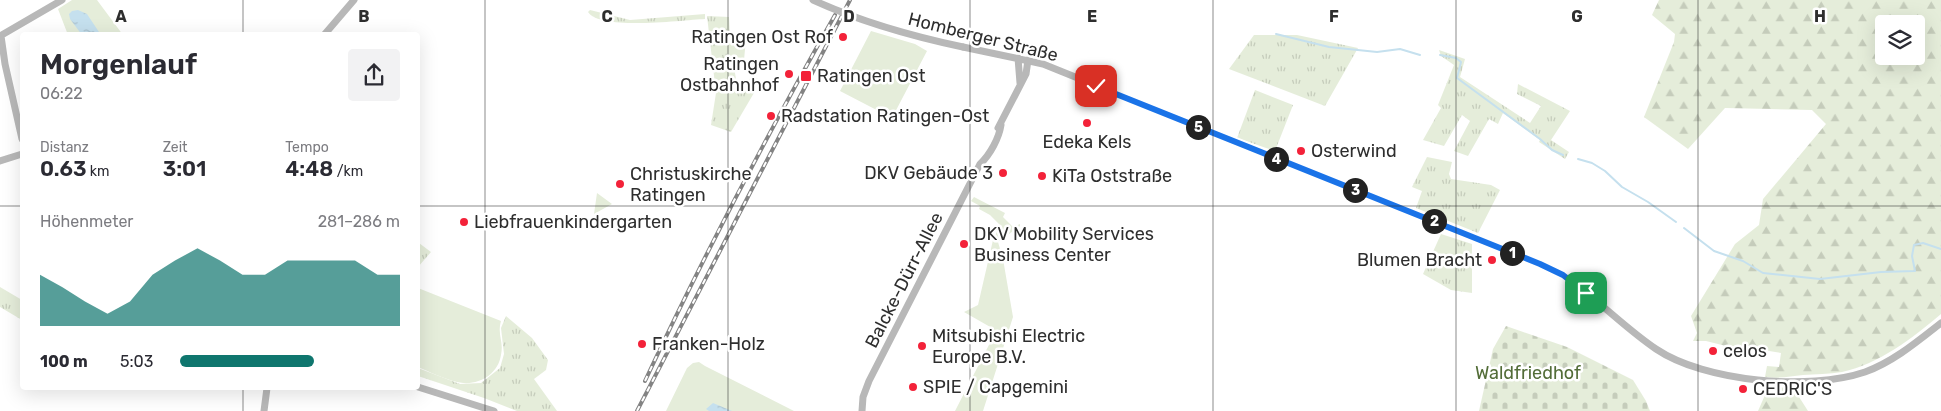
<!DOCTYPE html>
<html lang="de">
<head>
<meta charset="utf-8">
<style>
	body { margin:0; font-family:Rubik,sans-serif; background:#f2f2f3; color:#2b2b33; height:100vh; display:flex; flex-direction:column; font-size:19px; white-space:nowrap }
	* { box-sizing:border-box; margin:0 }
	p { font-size:16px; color:#7c7c81 }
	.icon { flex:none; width:28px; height:28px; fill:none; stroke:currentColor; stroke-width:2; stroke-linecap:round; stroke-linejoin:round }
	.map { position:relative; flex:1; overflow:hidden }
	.panel { position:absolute; left:20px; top:32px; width:400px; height:358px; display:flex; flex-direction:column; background:#fff; border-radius:5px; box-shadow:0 5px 20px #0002 }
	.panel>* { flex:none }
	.fabs { position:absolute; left:1875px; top:15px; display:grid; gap:10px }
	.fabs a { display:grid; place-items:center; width:50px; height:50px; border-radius:5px; background:#fff; box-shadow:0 5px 20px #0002; font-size:25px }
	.pin { position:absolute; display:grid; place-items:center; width:42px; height:42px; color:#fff; margin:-21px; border-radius:10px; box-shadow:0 2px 8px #0006 }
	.km { position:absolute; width:25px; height:25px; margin:-12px; border-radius:50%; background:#222; color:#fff; font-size:14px; line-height:25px; text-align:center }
	.round { display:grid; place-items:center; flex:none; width:52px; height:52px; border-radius:5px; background:#f2f2f3 }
	.overview { display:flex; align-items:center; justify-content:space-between; height:85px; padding:0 20px }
	h1 { font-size:28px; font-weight:600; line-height:38px }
	.metrics { display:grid; grid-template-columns:repeat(3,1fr); gap:8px; height:85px; padding:5px 20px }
	.metrics div { display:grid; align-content:center }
	.metrics b { font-size:21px; font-weight:600 }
	.metrics small { font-size:14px; font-weight:400 }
	.metrics p { font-size:14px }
	.chart { height:140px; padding:10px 20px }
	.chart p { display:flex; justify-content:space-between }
	.chart svg { width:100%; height:90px; margin-top:5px; fill:#0f766e; opacity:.7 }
	ul { padding:0 20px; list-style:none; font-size:16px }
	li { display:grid; grid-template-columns:80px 60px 1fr; align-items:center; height:38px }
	li i { height:12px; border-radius:6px; background:#0f766e }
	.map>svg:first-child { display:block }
</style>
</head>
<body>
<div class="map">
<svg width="1941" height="411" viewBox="0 0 1941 411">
	<defs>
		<pattern id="grass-tufts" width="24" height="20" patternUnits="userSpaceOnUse" patternTransform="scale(1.25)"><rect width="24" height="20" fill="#e5edda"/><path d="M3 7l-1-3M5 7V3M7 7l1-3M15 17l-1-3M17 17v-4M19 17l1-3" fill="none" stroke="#c5ccbb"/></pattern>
		<pattern id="forest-firs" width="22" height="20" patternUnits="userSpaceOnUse" patternTransform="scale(1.25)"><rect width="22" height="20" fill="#e5edda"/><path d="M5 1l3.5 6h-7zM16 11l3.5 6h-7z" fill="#c5ccbb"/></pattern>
		<pattern id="cemetery-stones" width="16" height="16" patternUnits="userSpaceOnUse" patternTransform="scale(1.25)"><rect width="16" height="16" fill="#e5edda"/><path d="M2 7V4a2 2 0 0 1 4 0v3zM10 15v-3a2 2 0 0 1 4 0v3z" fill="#c5ccbb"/></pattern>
		<pattern id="water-ripples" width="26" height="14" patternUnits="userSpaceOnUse" patternTransform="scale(1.25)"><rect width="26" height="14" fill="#c5e0ee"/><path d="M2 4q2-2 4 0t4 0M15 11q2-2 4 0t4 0" fill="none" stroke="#aac0cc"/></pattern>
	</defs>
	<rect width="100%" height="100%" fill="#fff"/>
	<!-- grass -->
	<path fill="url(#grass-tufts)" d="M590 10 630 20 705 14V19C683 20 600 31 588 12Z
		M707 16 729 17 730 38 746 39 744 60 734 67 736 79 747 84 752 75 761 81 731 132 711 125 716 93Z
		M1254 35H1297L1358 48 1325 106 1229 69Z
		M1439 50 1465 59 1460 77 1530 123 1541 106 1517 94 1518 84 1570 111 1551 140 1569 152 1565 159 1539 142 1540 140 1503 113 1498 124 1489 119 1468 156 1454 151 1470 121 1462 115 1444 146 1423 140 1441 108 1438 105 1454 65 1441 56Z
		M1255 90 1293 105 1275 151 1237 138Z
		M1427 157 1452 162 1449 174 1451 179 1491 185 1500 190 1478 233 1416 208 1422 191 1412 187Z
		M1441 234 1472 244V293L1451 290 1423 274Z
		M418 243H419L431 252 418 267Z
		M0 287 22 300V320L0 307Z
		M506 316 532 338 548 360 546 370 534 379 557 411H517L484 398 418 376V368L460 384 481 383 500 368 504 354 501 328Z"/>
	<!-- forest -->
	<path fill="url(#forest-firs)" fill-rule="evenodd" d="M1659 0H1941V314C1913 338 1879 364 1842 372 1829 374 1816 374 1803 375 1790 376 1779 379 1765 377L1767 366 1779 367 1781 353 1738 346V349L1706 341H1693L1697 333 1691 316 1735 244 1759 225 1763 199 1826 124 1812 110 1725 108 1688 149 1644 117 1674 42 1675 34 1652 15ZM1884 24H1916V56H1884Z
		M1769 386 1794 389 1808 411H1758Z"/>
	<!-- cemetery -->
	<path fill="url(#cemetery-stones)" d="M1506 326 1567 347 1633 380 1646 401 1650 411H1479L1493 349Z"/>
	<!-- park -->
	<path fill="#e5edda" d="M72 0H97L123 35H68L58 9Z
		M871 31 915 44 927 51 892 118 840 91Z
		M597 193 612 204 594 214Z
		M974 197 1005 213 1003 217 1013 227 1020 224V226L998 242 1003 259 1013 317 983 411H955L993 337 992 328 964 312 978 305 993 240 1000 225 990 215 979 209 980 206 971 201Z
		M418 288 501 321C497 336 504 340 501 355 498 375 477 387 457 382 444 379 430 372 418 367Z
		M699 362 705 366 794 411H666L687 368 693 363Z"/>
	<!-- water -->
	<path fill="url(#water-ripples)" d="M78 10 87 14 101 35H82L70 19 69 14 72 11Z
		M713 403 732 411H709L706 409Z"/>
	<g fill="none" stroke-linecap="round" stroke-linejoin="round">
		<!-- stream -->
		<path stroke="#c5e0ee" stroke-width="2" d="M1276 34 1329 47 1377 52 1400 49 1420 55
			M1440 55 1456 58 1461 62 1457 78 1540 139 1552 150 1563 155
			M1578 159 1592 163 1605 171 1622 187 1648 202 1676 222
			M1684 228 1714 251 1743 261 1763 273 1820 279 1881 272 1915 271 1912 256 1914 245 1923 243 1941 249"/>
		<!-- secondary -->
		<path stroke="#b8b8b8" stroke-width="7" d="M324 35 354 0
			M0 36 62 0
			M1 36 5 64 22 139
			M963 47 1043 64 1550 269C1590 290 1619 324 1656 349 1705 382 1809 391 1865 372 1893 362 1918 341 1941 323
			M1018 58 1020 83
			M998 128 1026 74 1028 60
			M0 161 22 154
			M418 387 494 411
			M264 411 267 388
			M862 411 863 397 869 381 980 164C990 155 999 138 1001 125"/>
		<!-- rail casing -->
		<g stroke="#838383" stroke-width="4">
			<path id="rail" d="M645 381C703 257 767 135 835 15
				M637 411 850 0"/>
		</g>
		<!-- rail -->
		<use href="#rail" stroke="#fff" stroke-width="2" stroke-dasharray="5.5" stroke-linecap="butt"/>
		<!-- secondary-bridge -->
		<path stroke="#b8b8b8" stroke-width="7" d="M813 0C861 22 911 36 963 47"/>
	</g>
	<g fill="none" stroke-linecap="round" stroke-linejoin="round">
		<!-- route casing -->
		<g stroke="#fff" stroke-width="10">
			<path id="route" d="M1096 86 1540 264 1563 275 1586 293"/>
		</g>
		<!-- route -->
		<use href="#route" stroke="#1a73e8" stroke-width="6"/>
	</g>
	<!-- grid -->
	<path fill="none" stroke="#2e2e2e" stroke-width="1" stroke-opacity="0.55" d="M243 0V35M485 0V411M728 0V411M970 0V411M1213 0V411M1456 0V411M1698 0V411M0 206H22M418 206H1941M243 388V411"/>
	<!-- markers -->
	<g fill="#f32239" stroke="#fff" stroke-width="2">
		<circle cx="843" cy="37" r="5"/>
		<circle cx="789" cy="74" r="5"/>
		<rect x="800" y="70" width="12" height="12" rx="2.5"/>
		<circle cx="771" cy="116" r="5"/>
		<circle cx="1087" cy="123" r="5"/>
		<circle cx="1301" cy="151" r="5"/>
		<circle cx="1003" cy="173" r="5"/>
		<circle cx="1042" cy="176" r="5"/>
		<circle cx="620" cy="184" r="5"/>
		<circle cx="464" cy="222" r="5"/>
		<circle cx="964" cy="244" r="5"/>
		<circle cx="1492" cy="260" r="5"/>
		<circle cx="642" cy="344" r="5"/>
		<circle cx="922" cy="346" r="5"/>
		<circle cx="1713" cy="351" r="5"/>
		<circle cx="913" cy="387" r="5"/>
		<circle cx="1743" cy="389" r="5"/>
	</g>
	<g text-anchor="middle" stroke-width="5" stroke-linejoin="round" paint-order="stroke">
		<!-- poi labels -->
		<g font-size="18" fill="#2e2e2e" stroke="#fff" text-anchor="start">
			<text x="833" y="43" text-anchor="end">Ratingen Ost Rof</text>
			<text x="779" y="70" text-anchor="end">Ratingen<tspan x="779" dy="21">Ostbahnhof</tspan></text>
			<text x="817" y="82">Ratingen Ost</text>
			<text x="781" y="122">Radstation Ratingen-Ost</text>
			<text x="1087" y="148" text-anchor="middle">Edeka Kels</text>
			<text x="1311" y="157">Osterwind</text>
			<text x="993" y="179" text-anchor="end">DKV Gebäude 3</text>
			<text x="630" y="180">Christuskirche<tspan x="630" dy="21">Ratingen</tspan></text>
			<text x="1052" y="182">KiTa Oststraße</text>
			<text x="474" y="228">Liebfrauenkindergarten</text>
			<text x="974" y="240">DKV Mobility Services<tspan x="974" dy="21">Business Center</tspan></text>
			<text x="1482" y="266" text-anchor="end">Blumen Bracht</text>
			<text x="932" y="342">Mitsubishi Electric<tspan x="932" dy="21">Europe B.V.</tspan></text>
			<text x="652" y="350">Franken-Holz</text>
			<text x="1723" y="357">celos</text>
			<text x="923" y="393">SPIE / Capgemini</text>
			<text x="1753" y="395">CEDRIC'S</text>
		</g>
		<!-- street labels -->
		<g font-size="18" fill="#2e2e2e" stroke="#fff">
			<text transform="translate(983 37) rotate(14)" y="6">Homberger Straße</text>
			<text transform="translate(904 280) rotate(-63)" y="6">Balcke-Dürr-Allee</text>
		</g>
		<!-- park labels -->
		<g font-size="18" fill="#536d38" stroke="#fff">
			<text x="1528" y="379">Waldfriedhof</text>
		</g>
	</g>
	<g font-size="16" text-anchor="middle" font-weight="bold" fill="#2e2e2e" stroke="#fff" stroke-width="5" stroke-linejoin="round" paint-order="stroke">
		<text x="121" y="22">A</text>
		<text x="364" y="22">B</text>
		<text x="607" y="22">C</text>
		<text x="849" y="22">D</text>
		<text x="1092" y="22">E</text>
		<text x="1334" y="22">F</text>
		<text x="1577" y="22">G</text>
		<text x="1820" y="22">H</text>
	</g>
</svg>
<div class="fabs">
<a><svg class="icon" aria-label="layers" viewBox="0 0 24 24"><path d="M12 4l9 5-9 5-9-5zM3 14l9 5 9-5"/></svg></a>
</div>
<div class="pin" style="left:1586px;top:293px;background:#1e9e55"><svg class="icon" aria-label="arrive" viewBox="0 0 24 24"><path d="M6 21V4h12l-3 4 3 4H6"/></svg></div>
<div class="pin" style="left:1096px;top:86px;background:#d93025"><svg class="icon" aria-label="check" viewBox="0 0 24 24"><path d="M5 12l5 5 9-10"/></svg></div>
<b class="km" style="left:1512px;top:253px">1</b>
<b class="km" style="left:1434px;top:221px">2</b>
<b class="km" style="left:1355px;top:190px">3</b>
<b class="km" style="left:1276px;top:159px">4</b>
<b class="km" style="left:1198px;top:127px">5</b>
<section class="panel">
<div class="overview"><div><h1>Morgenlauf</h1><p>06:22</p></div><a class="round"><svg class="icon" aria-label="share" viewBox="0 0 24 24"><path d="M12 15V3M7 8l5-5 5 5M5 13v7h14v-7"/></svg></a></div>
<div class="metrics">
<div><p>Distanz</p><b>0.63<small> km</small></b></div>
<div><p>Zeit</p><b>3:01</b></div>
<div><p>Tempo</p><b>4:48<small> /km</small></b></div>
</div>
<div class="chart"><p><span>Höhenmeter</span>281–286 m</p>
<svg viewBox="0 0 160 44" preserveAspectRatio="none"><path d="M0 44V19L10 25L20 32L30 38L40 32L50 19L60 12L70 6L80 12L90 19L100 19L110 12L120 12L130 12L140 12L150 19L160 19V44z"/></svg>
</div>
<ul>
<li><b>100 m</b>5:03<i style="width:61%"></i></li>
</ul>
</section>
</div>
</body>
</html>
